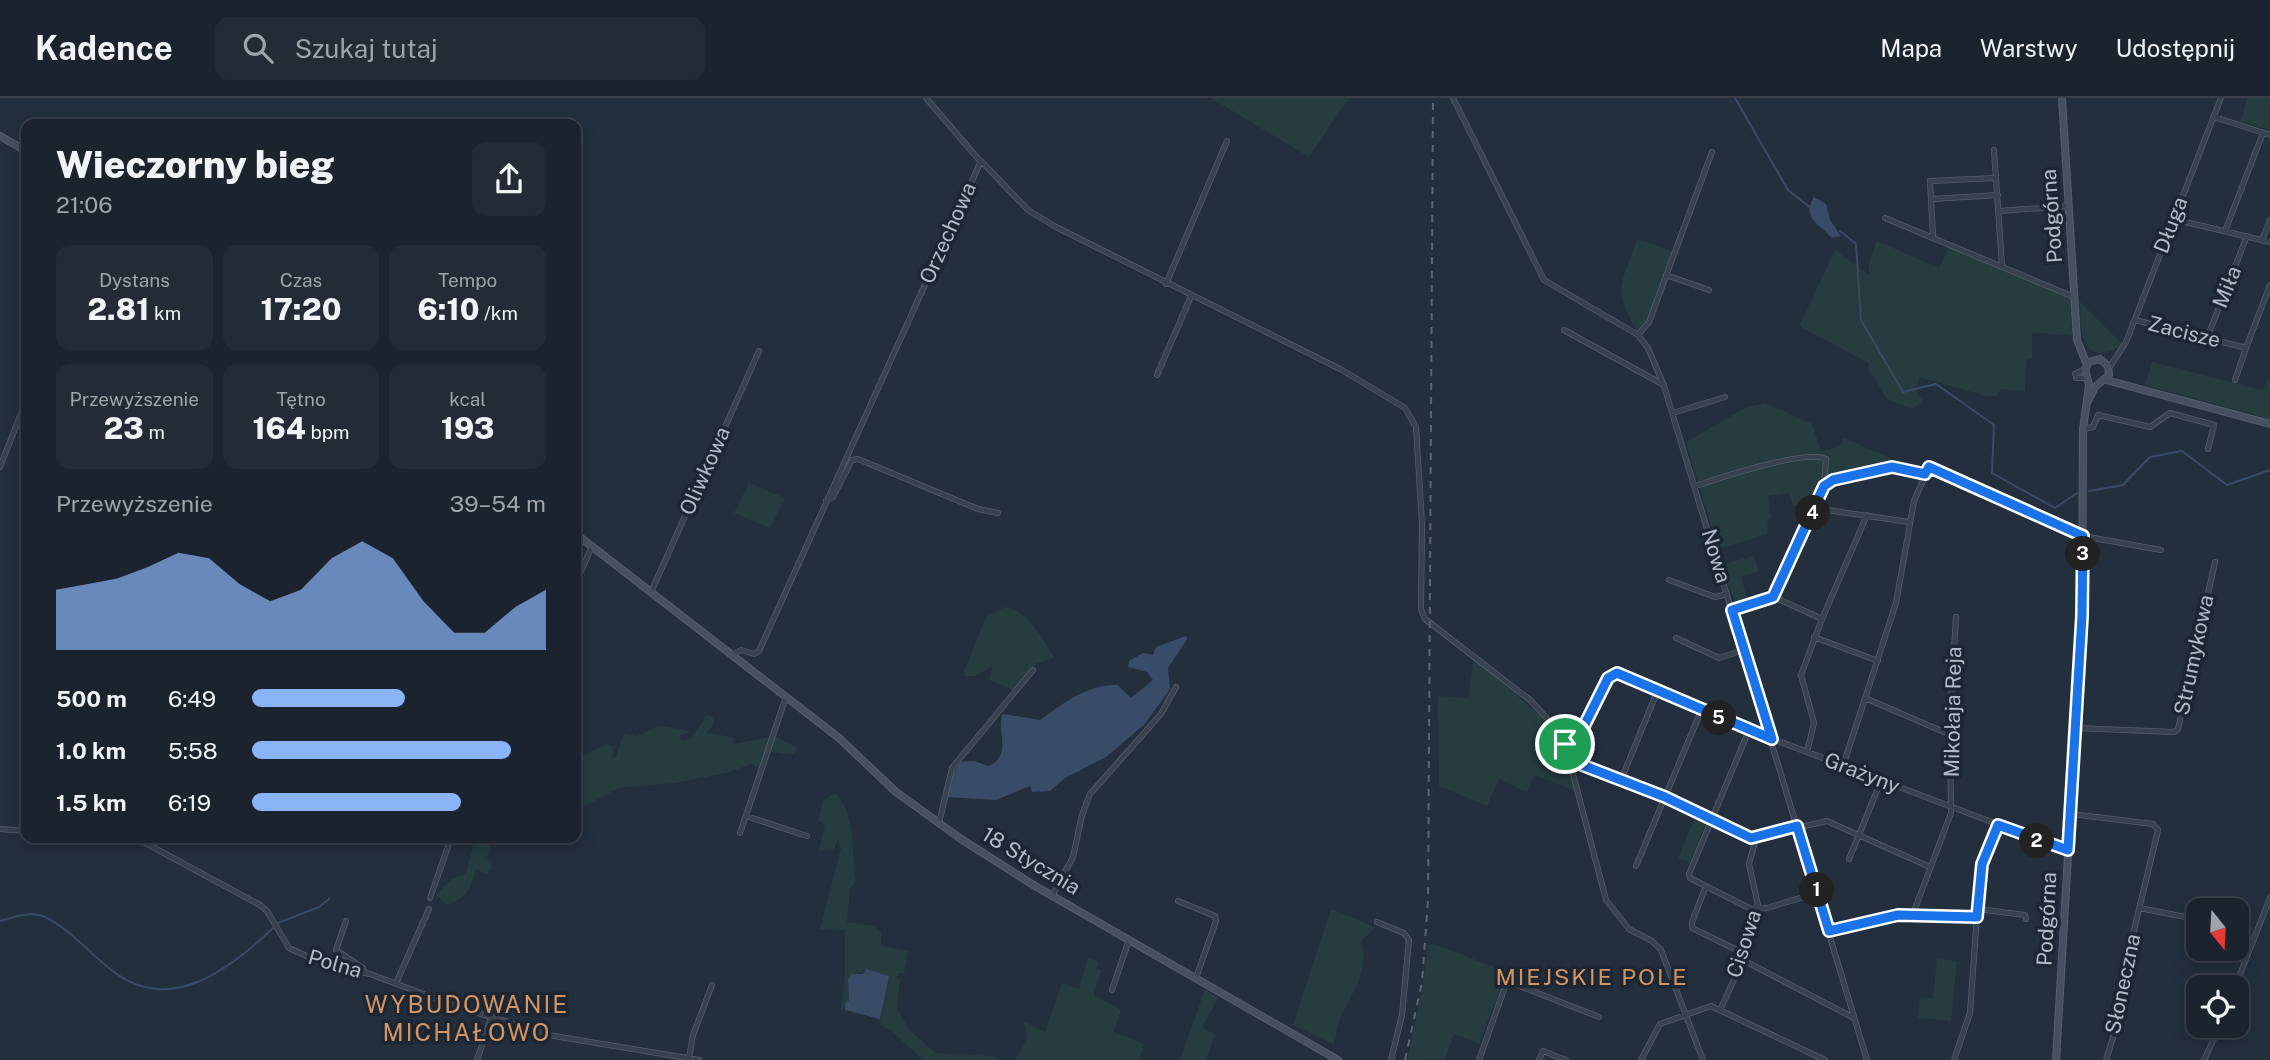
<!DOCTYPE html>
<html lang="pl">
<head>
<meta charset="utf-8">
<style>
	body { margin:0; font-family:"Public Sans",sans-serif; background:#242b36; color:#f1f3f6; height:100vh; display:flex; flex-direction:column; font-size:26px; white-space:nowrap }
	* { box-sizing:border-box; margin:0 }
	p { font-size:23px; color:#a0a4aa }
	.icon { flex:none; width:38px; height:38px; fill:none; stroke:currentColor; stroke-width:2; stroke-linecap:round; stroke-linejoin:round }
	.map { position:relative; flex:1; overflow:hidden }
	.details { position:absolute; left:21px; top:21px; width:560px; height:724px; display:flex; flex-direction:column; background:#1b232e; border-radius:14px; box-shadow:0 4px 18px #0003,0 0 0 2px #39404a }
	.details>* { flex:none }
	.needle { width:46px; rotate:162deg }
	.buttons { position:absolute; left:2186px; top:800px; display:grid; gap:14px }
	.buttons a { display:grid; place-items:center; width:63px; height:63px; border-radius:14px; background:#1b232e; box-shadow:0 4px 18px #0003,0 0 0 2px #39404a; font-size:35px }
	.pin { position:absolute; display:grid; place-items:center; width:60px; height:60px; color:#fff; margin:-30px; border:4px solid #fff; border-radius:50%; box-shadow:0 2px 7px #0007 }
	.km { position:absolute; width:35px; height:35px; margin:-18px; border-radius:50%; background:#222; color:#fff; font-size:19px; line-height:35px; text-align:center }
	.round { display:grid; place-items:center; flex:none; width:74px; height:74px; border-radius:14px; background:#242b36 }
	.summary { display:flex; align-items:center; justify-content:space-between; height:119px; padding:0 35px }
	h1 { font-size:38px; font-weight:800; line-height:52px }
	.figures { display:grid; grid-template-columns:repeat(3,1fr); gap:10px; height:119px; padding:7px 35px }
	.figures div { display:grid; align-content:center; border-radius:14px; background:#242b36; text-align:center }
	.figures b { font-size:30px; font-weight:800 }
	.figures small { font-size:19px; font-weight:400 }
	.figures p { font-size:19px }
	.chart { height:196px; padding:14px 35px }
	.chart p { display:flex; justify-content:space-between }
	.chart svg { width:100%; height:126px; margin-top:7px; fill:#8ab4f8; opacity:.7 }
	ul { padding:0 35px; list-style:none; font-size:23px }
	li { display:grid; grid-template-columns:112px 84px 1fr; align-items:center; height:52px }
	li i { height:18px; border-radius:9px; background:#8ab4f8 }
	header { display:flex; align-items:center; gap:42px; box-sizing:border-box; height:98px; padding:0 35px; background:#1b232e; border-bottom:2px solid #39404a }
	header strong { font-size:33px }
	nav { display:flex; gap:38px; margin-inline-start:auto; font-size:24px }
	.search { width:490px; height:63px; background:#242b36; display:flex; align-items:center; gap:18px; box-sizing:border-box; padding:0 24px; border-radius:14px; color:#a0a4aa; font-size:26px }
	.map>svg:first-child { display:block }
</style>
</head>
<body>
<header>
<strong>Kadence</strong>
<div class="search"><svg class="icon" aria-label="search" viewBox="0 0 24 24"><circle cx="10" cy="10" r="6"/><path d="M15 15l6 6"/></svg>Szukaj tutaj</div>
<nav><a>Mapa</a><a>Warstwy</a><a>Udostępnij</a></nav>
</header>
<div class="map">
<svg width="2270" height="962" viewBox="0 0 2270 962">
	<rect width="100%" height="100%" fill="#242f3e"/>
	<!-- green -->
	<path fill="#263c3f" d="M1211 0H1349L1309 59Z
		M2247 0H2270V32L2241 24Z
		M1637 141 1672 153 1646 225 1637 233C1611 189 1622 187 1637 141Z
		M1877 143 1939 170 1949 149 2070 199 2072 238 2032 234V261L2026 262 2025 293 2001 291 1997 298H1986L1919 279 1916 294 1924 304 1911 311 1887 301 1868 270 1869 265 1799 228 1835 152 1869 177V165Z
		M2080 204 2121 245 2119 249C2080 269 2081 233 2080 204Z
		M2152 264 2263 292 2270 278V321L2145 287Z
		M1765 305 1812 326 1821 353 1838 349 1844 340 1896 363 1826 381 1808 414 1793 407 1789 395 1768 398 1771 421H1768L1767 436 1718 451 1686 344 1747 309Z
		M749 385 785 400 770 430 734 415Z
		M1754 458 1759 473 1741 479 1748 503 1735 505 1721 467Z
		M1005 509C1029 512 1042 542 1055 560L1037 565 1014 592 989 582 993 568 975 578H965L964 573 986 519Z
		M1474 559 1553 629 1565 649 1574 692 1535 677 1527 694 1499 681 1487 708 1439 688 1438 598 1468 600Z
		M707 617 714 619 713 628 706 635 733 639 734 646 774 638 798 650 793 657 766 653 760 671 751 666 730 674 675 685 619 690 576 713V661L607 646 613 648V659H616L624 635 637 638 659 628 687 632 690 635 680 637 681 643 691 641Z
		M836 695C857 720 851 752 856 783L850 791 847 824 871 827 881 834V848L908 853 904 875H899L897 880 900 881 897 911 910 933 936 955 992 958 1001 962H924L891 933 880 927 888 878 866 871 848 882 849 903 841 914 845 876V832L820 831 841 751 838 741 834 751 819 753 825 728 819 722 823 702Z
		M1696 717 1707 722 1690 765 1678 760Z
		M475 740H492L487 759 492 769 487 777 476 771C471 791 467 800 447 807L436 797 452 781 466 775Z
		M1331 811 1375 829 1361 844C1370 872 1352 895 1341 919 1337 927 1336 938 1334 947L1293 927Z
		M1435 846 1506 874 1479 946 1454 936 1445 961 1407 962 1422 893 1428 847Z
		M1088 860 1099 864 1097 871 1101 872 1094 897 1121 912 1114 934 1144 946 1139 962H1016L1027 939 1023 923 1045 934 1062 885 1079 891Z
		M1937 861 1957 863 1951 923 1918 920 1920 900 1933 901Z
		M1205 891 1218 900 1202 930 1215 936 1206 962H1180Z"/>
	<!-- water -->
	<path fill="#394c67" d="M1814 99 1826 106 1830 122 1841 138 1832 140C1819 126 1801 119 1814 99Z
		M1186 538 1187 541 1168 570 1170 591 1145 626 1106 659 1065 680 1050 693 1032 694 1030 688 996 702 947 699 951 680 960 664 974 663 988 668C1014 659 995 628 1003 616L1040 622C1064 605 1087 586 1118 587L1131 600 1153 582 1147 574 1128 569 1129 563 1143 555 1153 557 1156 549Z
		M866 871 889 878 880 921 845 912V905L849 903 848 882 852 876H863Z"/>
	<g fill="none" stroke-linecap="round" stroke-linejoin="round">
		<!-- stream -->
		<path stroke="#394c67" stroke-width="2" d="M1735 0 1788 92 1811 110
			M1840 133 1856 146 1861 222 1903 294 1936 286 1994 327 1992 375 2055 410 2077 395
			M2089 393 2123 387 2150 359 2182 353 2227 387 2270 372
			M0 823C15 819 33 812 47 820 71 832 92 858 114 874 171 917 230 871 273 830
			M278 825 319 809 329 801"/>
		<!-- street casing -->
		<g stroke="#565f6c" stroke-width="6">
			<path id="street" d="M926 0 980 63
				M1453 0 1544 182 1638 237 1648 250 1664 288 1867 962
				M2214 19 2270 37
				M1994 52 2002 168
				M1931 101 1998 97
				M1999 113 2069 108
				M1885 120 2074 199
				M2173 121 2270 144
				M2225 133 2263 35
				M1933 138 1930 83 1996 80
				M2262 142 2270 122
				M1666 177 1709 192
				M1166 186 1227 43
				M2135 222 2246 250 2270 187
				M1564 232 1664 287
				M1638 237 1649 224 1712 54
				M2207 240 2247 138
				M2109 270 2126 244 2221 0
				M2075 276 2085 271
				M1157 277 1191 198
				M2076 280H2086
				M2235 282 2246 250
				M1673 315 1725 299
				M2083 331 2093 329 2098 317 2150 329 2170 315 2214 327 2208 351
				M0 369 26 303
				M1695 388C1719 380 1806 351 1826 361L1824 389
				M826 403 833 399 852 362 858 361 978 411 998 415
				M1814 413 1823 389 1833 382 1892 369 1925 376
				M1669 482 1715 499 1727 496
				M576 485 592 448
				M651 494 759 253
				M1774 499 1822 521
				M1732 512 1774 499 1814 414 1820 411 1909 424
				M1814 539 1878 563
				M1676 540 1719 560 1744 552
				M732 557 741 552 754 556 759 553 981 63 1028 112 1056 129 1342 272 1405 310 1416 329 1422 426 1421 511 1425 521 1530 602 1556 630 1569 661 1606 802 1629 831 1652 843 1661 852 1703 962
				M1865 600 1951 637
				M2076 630 2174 634 2178 631 2215 464
				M1749 632 1689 776 1690 780 1751 811 1767 810 1817 795
				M1565 646 1579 638 1608 580 1617 575 1749 632 2068 753
				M1807 654 1814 625 1801 577 1822 521 1867 417
				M1569 661 1665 699 1751 740 1827 723 1930 769
				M1843 668 1896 505 1914 403 1929 369 2050 422 2077 437 2161 452
				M1621 682 1657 594
				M2071 716 2153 726 2158 732 2130 849 2120 917 2106 962
				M746 718 807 738
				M939 725 952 670 1033 572
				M0 731 26 733
				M740 735 786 599
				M136 740 260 807 267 813 289 850 324 866 370 876 461 910 554 938 699 962
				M1849 761 1881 683
				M1636 768 1701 613
				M1706 788 1692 824V830L1745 856
				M1052 798 1073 759 1082 717 1090 696 1161 616 1176 589
				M430 800 451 740
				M1178 803 1215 818 1216 823 1196 880
				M2139 810 2196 821
				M1977 811 2025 817 2026 821
				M1913 816 1951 715 1950 621 1956 519
				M346 823 336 852 363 870 364 874
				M1377 824 1404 835 1409 842 1402 917 1391 962
				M1829 833 1897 817 1977 819
				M1743 862 1854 920
				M396 885 429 811
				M2235 889 2270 800
				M1112 892 1129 842
				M1721 910 1743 862 1751 816 1758 807 1749 766 1756 740
				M689 960 693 937 712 887
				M477 962 491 920
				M1479 962 1507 883 1599 919
				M1539 962 1543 953 1566 962
				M1641 962 1660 926 1711 908 1825 962
				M1954 962 1970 915 1980 775 1998 727
				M2204 962 2220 928"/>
		</g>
		<!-- secondary casing -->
		<g stroke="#565f6c" stroke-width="8">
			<path id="secondary" d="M2062 0 2077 242 2087 267
				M0 38 26 53
				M2106 282 2270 326
				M576 436 839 640 896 694 961 741 1035 788 1338 962
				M2056 962 2082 518 2083 331 2089 287 2085 271 2089 264 2100 261 2108 268 2109 277 2095 289 2087 305"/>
		</g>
		<!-- street -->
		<use href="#street" stroke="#38414e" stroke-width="4.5"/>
		<!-- secondary -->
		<use href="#secondary" stroke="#465061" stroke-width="6"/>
		<!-- rail -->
		<path stroke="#5a6575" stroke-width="2" stroke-dasharray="7 7" stroke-linecap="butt" d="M1405 962 1422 884 1428 803 1433 0"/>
	</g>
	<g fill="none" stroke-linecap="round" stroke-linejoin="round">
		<!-- route casing -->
		<g stroke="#fff" stroke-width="14">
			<path id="route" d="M1892 369 1925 376 1929 369 2083 438 2082 518 2068 752 1998 727 1982 766 1977 819 1898 817 1829 833 1797 728 1751 740 1665 699 1569 662 1565 646 1579 638 1608 580 1617 575 1772 641 1732 512 1773 499 1824 388 1833 382Z"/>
		</g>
		<!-- route -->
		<use href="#route" stroke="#1a73e8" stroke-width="9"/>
	</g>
	<g text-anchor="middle" stroke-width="7" stroke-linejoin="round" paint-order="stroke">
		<!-- street labels -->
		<g font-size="21" fill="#b4bcc9" stroke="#1d2633">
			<text transform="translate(2052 118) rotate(-94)" y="7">Podgórna</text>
			<text transform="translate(2171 127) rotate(-69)" y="7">Długa</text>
			<text transform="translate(948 135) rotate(-66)" y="7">Orzechowa</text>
			<text transform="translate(2227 189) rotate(-68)" y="7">Miła</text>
			<text transform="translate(2184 234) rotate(14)" y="7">Zacisze</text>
			<text transform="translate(705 373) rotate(-66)" y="7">Oliwkowa</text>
			<text transform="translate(1716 458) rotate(73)" y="7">Nowa</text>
			<text transform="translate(2194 557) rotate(-78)" y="7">Strumykowa</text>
			<text transform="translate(1953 614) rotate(-89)" y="7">Mikołaja Reja</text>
			<text transform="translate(1862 675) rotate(21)" y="7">Grażyny</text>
			<text transform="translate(1031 763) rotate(31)" y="7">18 Stycznia</text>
			<text transform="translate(2047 821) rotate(-87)" y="7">Podgórna</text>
			<text transform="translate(1744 846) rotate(-72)" y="7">Cisowa</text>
			<text transform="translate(335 866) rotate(16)" y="7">Polna</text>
			<text transform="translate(2123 886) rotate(-78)" y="7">Słoneczna</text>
		</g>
		<!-- neighbourhood labels -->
		<g font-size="23" letter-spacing="2" fill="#d59563" stroke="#1d2633">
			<text x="1592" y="887">MIEJSKIE POLE</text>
		</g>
		<!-- quarter labels -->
		<g font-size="24" letter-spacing="2" fill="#d59563" stroke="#1d2633">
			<text x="467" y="915">WYBUDOWANIE<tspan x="467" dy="28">MICHAŁOWO</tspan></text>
		</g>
	</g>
</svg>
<div class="buttons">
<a><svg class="needle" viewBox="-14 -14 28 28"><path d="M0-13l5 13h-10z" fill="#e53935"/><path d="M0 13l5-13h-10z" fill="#a0a4aa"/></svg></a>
<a><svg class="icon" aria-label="locate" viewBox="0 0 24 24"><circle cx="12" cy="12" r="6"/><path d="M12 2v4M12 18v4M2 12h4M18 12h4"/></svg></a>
</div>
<div class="pin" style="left:1565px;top:646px;background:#1e9e55"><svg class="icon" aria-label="arrive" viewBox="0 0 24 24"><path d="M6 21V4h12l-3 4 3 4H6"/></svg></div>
<b class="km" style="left:1817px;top:792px">1</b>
<b class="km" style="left:2037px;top:743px">2</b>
<b class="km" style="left:2083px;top:456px">3</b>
<b class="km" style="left:1813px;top:415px">4</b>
<b class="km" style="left:1719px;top:620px">5</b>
<section class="details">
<div class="summary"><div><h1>Wieczorny bieg</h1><p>21:06</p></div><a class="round"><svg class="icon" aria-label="share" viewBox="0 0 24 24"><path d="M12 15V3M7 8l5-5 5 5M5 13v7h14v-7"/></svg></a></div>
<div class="figures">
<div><p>Dystans</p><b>2.81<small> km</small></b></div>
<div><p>Czas</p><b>17:20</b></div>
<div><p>Tempo</p><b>6:10<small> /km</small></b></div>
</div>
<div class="figures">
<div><p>Przewyższenie</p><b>23<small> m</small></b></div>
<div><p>Tętno</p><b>164<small> bpm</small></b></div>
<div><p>kcal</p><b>193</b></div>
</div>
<div class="chart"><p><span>Przewyższenie</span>39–54 m</p>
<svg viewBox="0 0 160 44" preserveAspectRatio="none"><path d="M0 44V23L10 21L20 19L30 15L40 10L50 12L60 21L70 27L80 23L90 12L100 6L110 12L120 27L130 38L140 38L150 29L160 23V44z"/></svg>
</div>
<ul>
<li><b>500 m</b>6:49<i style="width:52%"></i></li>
<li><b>1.0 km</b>5:58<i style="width:88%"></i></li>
<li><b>1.5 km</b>6:19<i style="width:71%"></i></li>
</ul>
</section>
</div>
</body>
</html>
